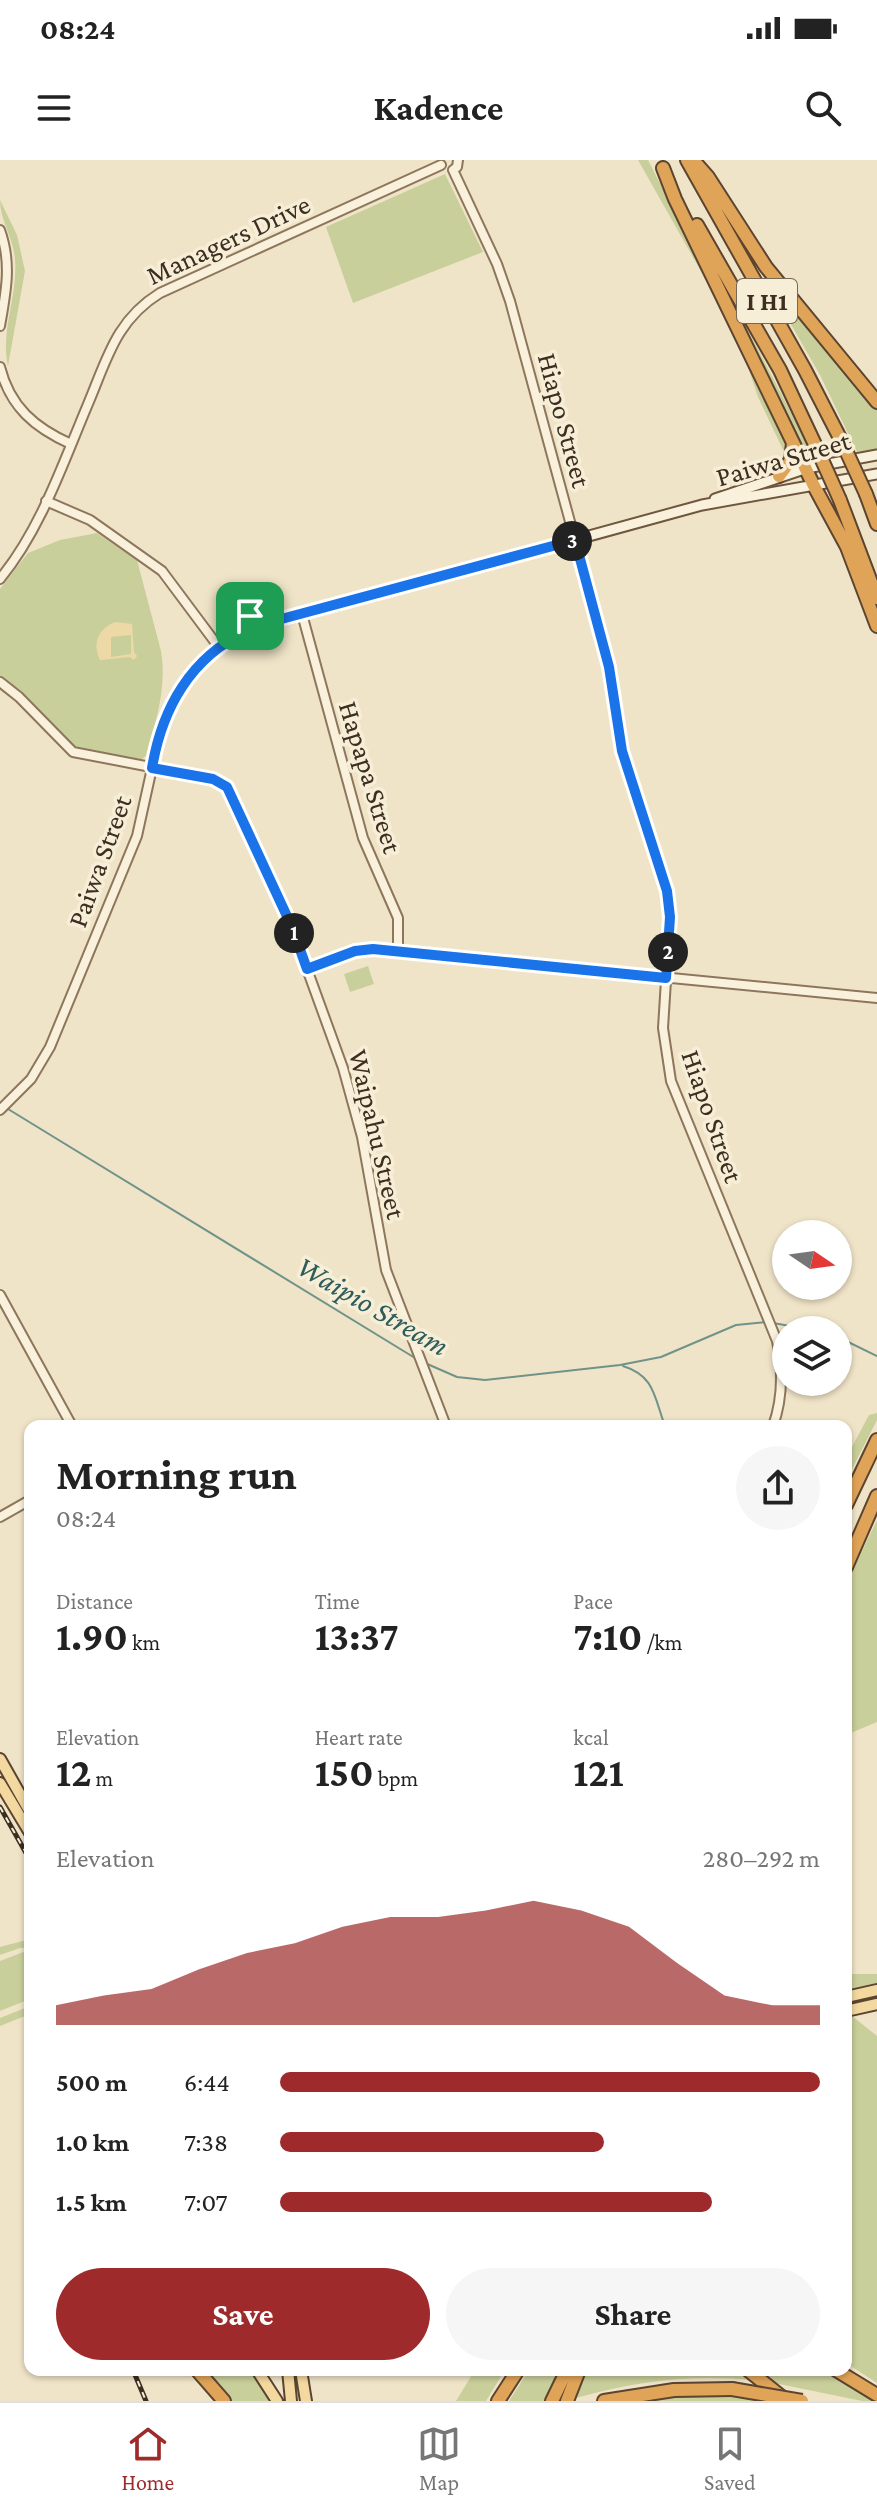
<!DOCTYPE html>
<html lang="en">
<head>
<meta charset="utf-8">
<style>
	body { margin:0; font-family:"Crimson Pro",serif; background:#f6f6f6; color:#222; height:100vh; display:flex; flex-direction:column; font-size:30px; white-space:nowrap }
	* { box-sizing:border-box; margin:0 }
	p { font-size:26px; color:#767676 }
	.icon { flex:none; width:44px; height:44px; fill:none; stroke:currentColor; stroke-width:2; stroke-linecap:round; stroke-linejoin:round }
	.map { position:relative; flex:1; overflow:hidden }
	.panel { position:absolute; left:24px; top:1260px; width:828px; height:956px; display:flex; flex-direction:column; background:#fff; border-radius:16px; box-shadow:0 2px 6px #0004 }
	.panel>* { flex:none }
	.needle { width:52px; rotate:103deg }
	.tools { position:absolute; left:772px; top:1060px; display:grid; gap:16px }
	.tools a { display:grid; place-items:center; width:80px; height:80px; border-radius:50%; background:#fff; box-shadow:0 2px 6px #0004; font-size:40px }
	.pin { position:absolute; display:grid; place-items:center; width:68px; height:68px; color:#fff; margin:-34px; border-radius:16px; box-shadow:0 4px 12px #0006 }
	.km { position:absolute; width:40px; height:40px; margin:-20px; border-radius:50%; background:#222; color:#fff; font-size:22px; line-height:40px; text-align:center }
	.round { display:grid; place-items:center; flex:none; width:84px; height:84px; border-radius:42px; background:#f6f6f6 }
	.overview { display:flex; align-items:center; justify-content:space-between; height:136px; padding:0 32px }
	h1 { font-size:44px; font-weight:700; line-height:60px }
	.metrics { display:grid; grid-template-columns:repeat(3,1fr); gap:12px; height:136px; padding:8px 32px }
	.metrics div { display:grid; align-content:center }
	.metrics b { font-size:40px; font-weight:700 }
	.metrics small { font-size:22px; font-weight:400 }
	.metrics p { font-size:22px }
	.chart { height:224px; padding:16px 32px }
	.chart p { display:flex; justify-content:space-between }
	.chart svg { width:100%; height:144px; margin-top:8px; fill:#9e2a2b; opacity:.7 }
	.button { display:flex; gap:16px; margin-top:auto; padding:16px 32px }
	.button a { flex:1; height:92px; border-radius:48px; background:#9e2a2b; color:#fff; font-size:32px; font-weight:700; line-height:92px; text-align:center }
	.button a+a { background:#f6f6f6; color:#222 }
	ul { padding:0 32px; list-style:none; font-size:26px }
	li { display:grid; grid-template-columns:128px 96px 1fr; align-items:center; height:60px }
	li i { height:20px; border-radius:10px; background:#9e2a2b }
	.status { display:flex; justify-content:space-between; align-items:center; height:56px; padding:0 40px; background:#fff; direction:ltr }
	.status svg { height:22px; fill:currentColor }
	header { display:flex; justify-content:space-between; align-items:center; height:104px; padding:0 32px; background:#fff; font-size:36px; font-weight:700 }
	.tab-bar { display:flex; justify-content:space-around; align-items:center; height:112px; border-top:2px solid #e0e0e0; background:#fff; font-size:22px; color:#767676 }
	.tab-bar a { display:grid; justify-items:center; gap:4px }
	.tab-bar .active { color:#9e2a2b }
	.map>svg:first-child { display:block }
</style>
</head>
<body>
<div class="status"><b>08:24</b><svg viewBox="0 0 49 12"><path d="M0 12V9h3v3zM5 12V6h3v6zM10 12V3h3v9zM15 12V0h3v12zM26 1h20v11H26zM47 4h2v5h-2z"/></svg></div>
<header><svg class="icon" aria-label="menu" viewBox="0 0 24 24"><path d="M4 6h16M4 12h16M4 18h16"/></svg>Kadence<svg class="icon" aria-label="search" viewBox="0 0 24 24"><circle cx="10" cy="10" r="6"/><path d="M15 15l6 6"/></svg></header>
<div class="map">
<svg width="877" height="2241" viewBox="0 0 877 2241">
	<rect width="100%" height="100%" fill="#f0e4c8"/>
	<!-- green -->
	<path fill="#c9cf9b" d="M638 0H648L738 177Z
		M445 14 483 92 353 143 326 67Z
		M0 40 17 75 25 111 8 206C0 170 18 136 15 100 14 79 0 61 0 40Z
		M743 81 877 246V289L857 292 820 215Z
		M728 132 816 300 806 302Z
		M747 204 771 252 789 283 786 296 758 237Z
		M97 373 137 400 161 491C167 528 156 560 147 595L141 600 74 586 22 532 0 516V429L28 393 60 380Z
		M368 806 374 824 350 832 344 814Z
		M877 1253V1260L846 1321V1298L869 1255Z
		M877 1360V1562L846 1575V1424Z
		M30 1779V1788H20L0 1795V1787Z
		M26 1791 30 1801V1839L0 1851V1801Z
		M846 1814H877V1824L846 1832Z
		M30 1846V1854L0 1866V1858Z
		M852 1856 877 1876V2223L846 2203V1858Z
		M207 2210H250L272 2241H231Z
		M475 2210H505L486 2241H456Z
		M529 2210H562L546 2241H509Z
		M587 2210H743L754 2220C692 2214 635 2221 576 2238Z
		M760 2210H831L877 2241H862L774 2223Z
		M727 2232 780 2241H628L655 2236Z"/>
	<!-- sand -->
	<path fill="#ecd9a5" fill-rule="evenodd" d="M115 462 132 464 134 492 137 496 134 500 130 497 100 500C92 483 98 469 115 462ZM131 475V494L111 497V477Z"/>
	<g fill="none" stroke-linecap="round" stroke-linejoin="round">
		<!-- stream -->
		<path stroke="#6f938a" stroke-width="2" d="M8 949 415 1198
			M773 1163 813 1170
			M838 1177 877 1196
			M425 1203 457 1217 485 1220 620 1205 661 1197 736 1165 766 1162
			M623 1206C655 1216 654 1237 665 1266"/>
		<!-- tertiary casing -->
		<g stroke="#8d765c" stroke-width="12">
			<path id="tertiary" d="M453 10 497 104 510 141 606 494 622 591 667 731 670 757 663 868 671 921 777 1181C783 1210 783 1238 773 1266
				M453 10 457 7 458 0
				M0 70C12 103 6 132 0 166
				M0 207C10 247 35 268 71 284
				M46 341 90 360 162 411 218 486
				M0 419C41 369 63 303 88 244 107 199 116 160 160 133L441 5
				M302 454 363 678 398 758V791
				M0 522 19 537 73 592 213 619 224 625 229 630 295 776 343 908 362 977 386 1110 446 1266
				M307 809 355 791 373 789 877 838
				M0 950 31 919 50 887 137 676 152 608
				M0 1135 72 1266
				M0 1357 30 1340"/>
		</g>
		<!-- secondary casing -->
		<g stroke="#6f573f" stroke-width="13">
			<path id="secondary" d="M715 339 807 308 877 295
				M250 446 274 461
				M247 471 250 446
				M152 608C164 541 193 493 257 467L702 345 877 314"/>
		</g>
		<!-- primary casing -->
		<g stroke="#5b4430" stroke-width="14">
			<path id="primary" d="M0 1599 30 1652
				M0 1623 30 1673
				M846 1837 877 1830
				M846 1851 877 1844
				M257 2210 277 2241
				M288 2210 291 2241
				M301 2210 306 2241"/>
		</g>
		<!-- motorway casing -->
		<g stroke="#5b4430" stroke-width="16">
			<path id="motorway" d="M687 0 805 210 843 284
				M693 0 708 17 766 107 877 242
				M663 8 675 39 814 326 847 387 877 466
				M697 65 780 210 818 291
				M779 316 791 300 793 283
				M866 334 877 364
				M840 340 877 438
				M846 1345 877 1280
				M846 1407 877 1336
				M197 2210 224 2241
				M748 2210 783 2238
				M836 2210 877 2235
				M498 2241 518 2210
				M552 2241 567 2210
				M567 2241 579 2210
				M604 2241 674 2230 732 2229"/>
		</g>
		<!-- tertiary -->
		<use href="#tertiary" stroke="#faf1dc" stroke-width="8"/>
		<!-- secondary -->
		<use href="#secondary" stroke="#faf1dc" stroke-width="9"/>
		<!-- primary -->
		<use href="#primary" stroke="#f3d9a0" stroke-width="10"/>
		<!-- motorway -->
		<use href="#motorway" stroke="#e0a458" stroke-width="12"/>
		<!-- rail casing -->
		<g stroke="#3d2e20" stroke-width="5">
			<path id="rail" d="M0 1647 30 1700
				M133 2210 146 2241"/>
		</g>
		<!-- rail -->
		<use href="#rail" stroke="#f7eed8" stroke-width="2" stroke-dasharray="6" stroke-linecap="butt"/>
		<!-- motorway-bridge casing -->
		<g stroke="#5b4430" stroke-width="16" stroke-linecap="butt">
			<path id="motorway-bridge" d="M843 284 866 334
				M818 291 840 340
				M732 2229 802 2241"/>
		</g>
		<!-- motorway-bridge -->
		<use href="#motorway-bridge" stroke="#e0a458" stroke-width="12"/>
	</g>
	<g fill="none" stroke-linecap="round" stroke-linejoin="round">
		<!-- route casing -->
		<g stroke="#fff" stroke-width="16">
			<path id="route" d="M575 380 609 507 622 591 667 731 670 757 666 818 373 789 355 791 307 809 292 767 227 627 213 619 152 608C162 548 191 497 247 471L250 446 274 461Z"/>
		</g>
		<!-- route -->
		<use href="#route" stroke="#1a73e8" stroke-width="10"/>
	</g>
	<g text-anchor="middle" stroke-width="7" stroke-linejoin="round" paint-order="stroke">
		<!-- shield labels -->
		<rect fill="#f7eed8" stroke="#756857" stroke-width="2" x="737" y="119" width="60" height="44" rx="6"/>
		<g font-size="26" font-weight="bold" fill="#3d2e20">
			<text x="767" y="150">I H1</text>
		</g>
		<!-- street labels -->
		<g font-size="28" fill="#3d2e20" stroke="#f7eed8">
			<text transform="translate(228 79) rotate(-25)" y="10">Managers Drive</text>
			<text transform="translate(565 260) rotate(75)" y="10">Hiapo Street</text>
			<text transform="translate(783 298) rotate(-16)" y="10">Paiwa Street</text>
			<text transform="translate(371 617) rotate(73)" y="10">Hapapa Street</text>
			<text transform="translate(99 701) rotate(-70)" y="10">Paiwa Street</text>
			<text transform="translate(713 956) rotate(71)" y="10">Hiapo Street</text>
			<text transform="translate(378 974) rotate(77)" y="10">Waipahu Street</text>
		</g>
		<!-- water labels -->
		<g font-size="30" font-style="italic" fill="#2f5d5a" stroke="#f7eed8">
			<text transform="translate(373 1146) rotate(30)" y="10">Waipio Stream</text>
		</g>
	</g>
</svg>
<div class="tools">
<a><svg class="needle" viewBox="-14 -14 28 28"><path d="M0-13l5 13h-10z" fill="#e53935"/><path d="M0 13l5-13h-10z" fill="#767676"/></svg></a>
<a><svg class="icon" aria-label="layers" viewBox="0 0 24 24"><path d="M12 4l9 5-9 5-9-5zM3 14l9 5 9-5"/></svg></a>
</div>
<div class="pin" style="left:250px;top:456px;background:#1e9e55"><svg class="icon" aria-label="arrive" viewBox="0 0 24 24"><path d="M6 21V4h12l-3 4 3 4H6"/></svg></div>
<b class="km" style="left:294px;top:773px">1</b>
<b class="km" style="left:668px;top:792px">2</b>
<b class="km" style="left:572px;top:381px">3</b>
<section class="panel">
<div class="overview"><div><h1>Morning run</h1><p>08:24</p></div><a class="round"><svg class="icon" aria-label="share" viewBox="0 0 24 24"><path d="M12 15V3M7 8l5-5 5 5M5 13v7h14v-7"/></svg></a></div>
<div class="metrics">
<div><p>Distance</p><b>1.90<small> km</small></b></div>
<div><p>Time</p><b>13:37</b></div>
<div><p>Pace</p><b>7:10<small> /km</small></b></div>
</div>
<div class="metrics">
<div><p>Elevation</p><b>12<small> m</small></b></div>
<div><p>Heart rate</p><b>150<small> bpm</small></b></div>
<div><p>kcal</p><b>121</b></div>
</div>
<div class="chart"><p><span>Elevation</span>280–292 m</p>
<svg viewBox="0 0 160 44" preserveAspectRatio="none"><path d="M0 44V38L10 35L20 33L30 27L40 22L50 19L60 14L70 11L80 11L90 9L100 6L110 9L120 14L130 25L140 35L150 38L160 38V44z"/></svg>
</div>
<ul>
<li><b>500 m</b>6:44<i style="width:100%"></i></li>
<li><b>1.0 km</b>7:38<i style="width:60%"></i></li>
<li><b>1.5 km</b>7:07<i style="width:80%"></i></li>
</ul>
<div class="button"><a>Save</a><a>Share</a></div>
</section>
</div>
<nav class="tab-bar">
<a class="active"><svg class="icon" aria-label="home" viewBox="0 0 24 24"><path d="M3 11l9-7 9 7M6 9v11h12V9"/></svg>Home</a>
<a><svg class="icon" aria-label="map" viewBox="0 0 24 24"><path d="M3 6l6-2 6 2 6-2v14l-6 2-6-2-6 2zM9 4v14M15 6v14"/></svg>Map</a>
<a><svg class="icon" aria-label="saved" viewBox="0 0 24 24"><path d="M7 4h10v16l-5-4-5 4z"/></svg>Saved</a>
</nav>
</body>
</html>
